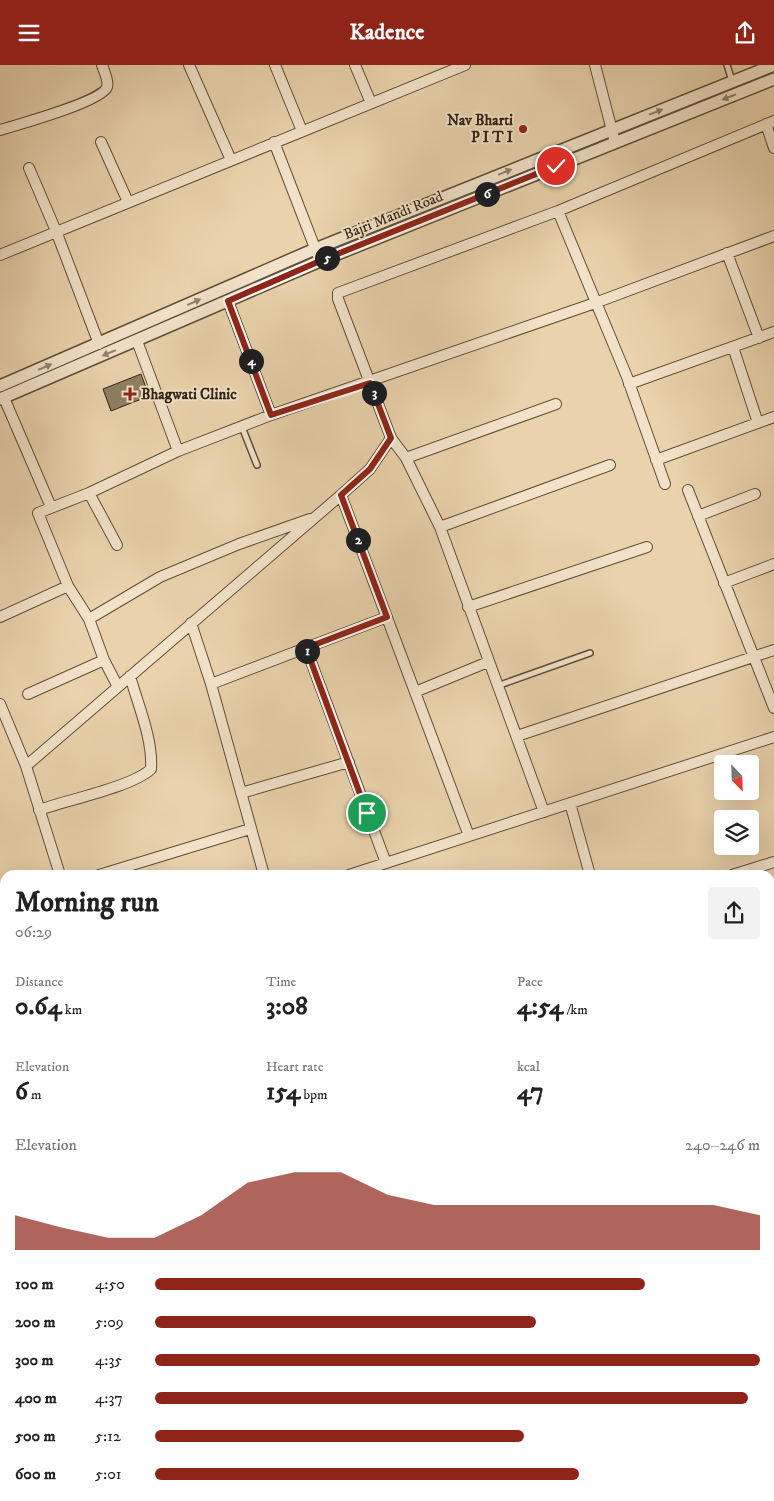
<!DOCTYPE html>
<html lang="en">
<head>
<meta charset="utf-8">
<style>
	body { margin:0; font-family:"IM FELL DW Pica",serif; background:#f2f2f2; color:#222; height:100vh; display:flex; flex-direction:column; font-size:19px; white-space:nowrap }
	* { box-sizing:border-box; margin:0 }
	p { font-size:16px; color:#767676 }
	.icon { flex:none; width:28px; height:28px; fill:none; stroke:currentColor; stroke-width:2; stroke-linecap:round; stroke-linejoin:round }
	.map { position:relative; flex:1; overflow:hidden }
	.panel { position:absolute; left:0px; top:805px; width:775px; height:631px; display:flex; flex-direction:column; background:#fff; border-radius:15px 15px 0 0; box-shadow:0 5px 20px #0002 }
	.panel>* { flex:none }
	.needle { width:32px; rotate:157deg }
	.fabs { position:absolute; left:714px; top:690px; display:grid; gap:10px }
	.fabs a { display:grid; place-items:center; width:45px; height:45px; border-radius:5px; background:#fff; box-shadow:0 5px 20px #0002; font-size:25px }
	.pin { position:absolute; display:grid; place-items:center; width:42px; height:42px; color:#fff; margin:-21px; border:2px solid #fff; border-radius:50%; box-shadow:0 1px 5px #0007 }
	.km { position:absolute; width:25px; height:25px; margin:-12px; border-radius:50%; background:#222; color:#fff; font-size:14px; line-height:25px; text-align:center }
	.round { display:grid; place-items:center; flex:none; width:52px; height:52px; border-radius:5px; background:#f2f2f2 }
	.head { display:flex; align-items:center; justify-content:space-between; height:85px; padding:0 15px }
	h1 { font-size:28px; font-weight:800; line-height:38px }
	.figures { display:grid; grid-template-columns:repeat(3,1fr); gap:8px; height:85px; padding:5px 15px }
	.figures div { display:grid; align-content:center }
	.figures b { font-size:25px; font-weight:800 }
	.figures small { font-size:14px; font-weight:400 }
	.figures p { font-size:14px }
	.chart { height:140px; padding:10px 15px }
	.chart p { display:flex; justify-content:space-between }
	.chart svg { width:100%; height:90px; margin-top:5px; fill:#8f2418; opacity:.7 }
	ul { padding:0 15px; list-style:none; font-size:16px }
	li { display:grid; grid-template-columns:80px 60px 1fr; align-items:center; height:38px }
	li i { height:12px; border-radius:6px; background:#8f2418 }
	header { display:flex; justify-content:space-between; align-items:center; height:65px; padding:0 15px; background:#8f2418; color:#fff; font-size:22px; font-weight:800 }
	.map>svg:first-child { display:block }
</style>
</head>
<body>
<header><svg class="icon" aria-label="menu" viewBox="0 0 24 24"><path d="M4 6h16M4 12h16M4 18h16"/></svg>Kadence<svg class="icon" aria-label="share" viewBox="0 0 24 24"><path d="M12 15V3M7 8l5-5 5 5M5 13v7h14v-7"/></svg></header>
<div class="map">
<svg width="774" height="1436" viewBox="0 0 774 1436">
	<rect width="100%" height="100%" fill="#e9d2ac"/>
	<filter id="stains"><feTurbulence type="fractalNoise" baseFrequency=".004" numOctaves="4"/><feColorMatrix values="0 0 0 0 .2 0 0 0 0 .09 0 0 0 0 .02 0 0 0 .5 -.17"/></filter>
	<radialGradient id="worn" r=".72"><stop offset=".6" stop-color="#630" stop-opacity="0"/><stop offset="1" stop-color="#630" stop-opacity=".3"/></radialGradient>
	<!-- building -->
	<path fill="#907e63" stroke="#2f2313" d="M141 309 149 331 111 346 103 324Z"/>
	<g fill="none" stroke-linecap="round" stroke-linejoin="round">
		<!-- service casing -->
		<g stroke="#5e4f39" stroke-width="8">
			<path id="service" d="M727 0 732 16
				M242 362 257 400
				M497 621 590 588
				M770 930 774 928
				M593 1431 594 1436"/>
		</g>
		<!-- minor casing -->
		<g stroke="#5e4f39" stroke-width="12">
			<path id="minor" d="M189 0 231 95
				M275 0 302 66
				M355 0 371 38
				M595 0 615 77
				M766 59 774 83
				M0 65C17 60 103 36 107 22 109 16 104 6 102 0
				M101 77 128 137
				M274 77 320 196
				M29 103 56 166 99 279
				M558 146 627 312 665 419
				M727 188 759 273
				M0 190 465 0
				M228 236 271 350
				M137 276 178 386
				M733 282 758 358
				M629 319 774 267
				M4 333 51 442
				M406 393 556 339
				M656 395 774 352
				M688 425 774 643
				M89 428 117 480
				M341 430 469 771
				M698 451 755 429
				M440 462 610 400
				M724 518 774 499
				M468 542 647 482
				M0 552 68 521
				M89 554 160 512 239 479 310 454
				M191 558 211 619 264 810
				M306 583 386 798
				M211 619 387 552
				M118 622 104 595 89 554 68 521 38 448 89 428 178 386 271 350 595 238 774 171
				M415 627 488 597
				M28 629 104 595
				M0 639 26 701 60 810
				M517 671 774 585
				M26 701 341 430 370 404 391 373
				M241 728 349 697
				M570 738 590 810
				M39 745C67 735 132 722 151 704 153 674 138 640 130 611
				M544 747 440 462 406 393 391 373 338 234V228L558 146 774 56
				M99 810 250 764
				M349 810 774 672
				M732 810 774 797
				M0 839 5 838
				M0 923 5 921
				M0 1007 5 1005
				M0 1098 5 1096
				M770 1158 774 1157
				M0 1202 5 1200
				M0 1217 5 1232
				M0 1382 5 1380
				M76 1431 78 1436
				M363 1431 365 1436
				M721 1431V1436
				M87 1436 104 1431
				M288 1436 307 1431"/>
		</g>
		<!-- tertiary casing -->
		<g stroke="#5e4f39" stroke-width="14">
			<path id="tertiary" d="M0 321 315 184 774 0
				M0 334 320 196 774 14"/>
		</g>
		<!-- secondary casing -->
		<g stroke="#2f2313" stroke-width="16">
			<path id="secondary" d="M745 1436 774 1432"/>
		</g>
		<!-- service -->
		<use href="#service" stroke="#f1e2c9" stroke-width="5"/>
		<!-- minor -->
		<use href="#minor" stroke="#f1e2c9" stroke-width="10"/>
		<!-- tertiary -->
		<use href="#tertiary" stroke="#f1e2c9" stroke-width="11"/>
		<!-- secondary -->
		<use href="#secondary" stroke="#f1e2c9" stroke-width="14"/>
	</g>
	<!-- one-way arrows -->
	<defs><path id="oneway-solid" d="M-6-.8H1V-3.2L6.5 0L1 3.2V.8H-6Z" transform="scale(1.25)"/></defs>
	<g fill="#90826e">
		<use href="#oneway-solid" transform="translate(729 32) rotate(159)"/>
		<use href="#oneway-solid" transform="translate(656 47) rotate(-21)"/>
		<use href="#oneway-solid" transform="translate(505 107) rotate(-22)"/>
		<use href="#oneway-solid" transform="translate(194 237) rotate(-24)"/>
		<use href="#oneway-solid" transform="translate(109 288) rotate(157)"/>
		<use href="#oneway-solid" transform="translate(45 302) rotate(-23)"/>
	</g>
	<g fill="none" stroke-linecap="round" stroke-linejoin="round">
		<!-- route casing -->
		<g stroke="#fff" stroke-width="10">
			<path id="route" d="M367 748 306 583 387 552 341 430 370 404 391 373 370 318 271 350 228 236 320 196 556 101"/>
		</g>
		<!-- route -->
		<use href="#route" stroke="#8f2418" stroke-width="6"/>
	</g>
	<!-- markers -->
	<g fill="#8f2418" stroke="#f1e2c9" stroke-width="2">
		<circle cx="523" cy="64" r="5"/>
		<path d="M127.5 321.5h5v5h5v5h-5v5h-5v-5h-5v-5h5z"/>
	</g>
	<g text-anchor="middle" stroke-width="4" stroke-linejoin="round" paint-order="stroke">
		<!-- poi labels -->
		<g font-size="15" font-weight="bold" fill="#2f2313" stroke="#f1e2c9" text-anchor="end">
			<text x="513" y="60">Nav Bharti<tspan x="513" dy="17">P I T I</tspan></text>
			<text x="141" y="334" text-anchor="start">Bhagwati Clinic</text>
		</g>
		<!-- street labels -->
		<g font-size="15" fill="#2f2313" stroke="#f1e2c9">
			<text transform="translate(393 150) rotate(-22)" y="5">Bajri Mandi Road</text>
		</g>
	</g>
	<rect width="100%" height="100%" filter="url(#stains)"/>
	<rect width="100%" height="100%" fill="url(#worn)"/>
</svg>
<div class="fabs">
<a><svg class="needle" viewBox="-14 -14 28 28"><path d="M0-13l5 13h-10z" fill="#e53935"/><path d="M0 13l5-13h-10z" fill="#767676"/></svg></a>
<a><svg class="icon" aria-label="layers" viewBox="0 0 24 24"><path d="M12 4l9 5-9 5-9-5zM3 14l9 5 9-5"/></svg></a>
</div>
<div class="pin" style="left:367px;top:748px;background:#1e9e55"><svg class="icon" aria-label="arrive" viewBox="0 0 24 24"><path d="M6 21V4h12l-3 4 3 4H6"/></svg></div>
<div class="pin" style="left:556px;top:101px;background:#d93025"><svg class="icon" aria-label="check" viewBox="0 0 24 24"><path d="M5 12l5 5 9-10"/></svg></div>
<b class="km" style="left:307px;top:586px">1</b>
<b class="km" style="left:358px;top:475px">2</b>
<b class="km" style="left:374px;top:328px">3</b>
<b class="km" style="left:251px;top:296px">4</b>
<b class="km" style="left:327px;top:193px">5</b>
<b class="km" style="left:487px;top:129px">6</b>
<section class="panel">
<div class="head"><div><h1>Morning run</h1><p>06:29</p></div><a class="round"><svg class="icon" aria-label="share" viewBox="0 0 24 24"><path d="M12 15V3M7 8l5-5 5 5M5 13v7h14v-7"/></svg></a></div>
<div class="figures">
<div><p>Distance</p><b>0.64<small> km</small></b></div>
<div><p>Time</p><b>3:08</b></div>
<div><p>Pace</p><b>4:54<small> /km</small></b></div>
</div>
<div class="figures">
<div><p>Elevation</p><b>6<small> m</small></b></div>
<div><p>Heart rate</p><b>154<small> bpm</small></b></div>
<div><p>kcal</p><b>47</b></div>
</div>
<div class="chart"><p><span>Elevation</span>240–246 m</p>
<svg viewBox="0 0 160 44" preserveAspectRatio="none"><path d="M0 44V27L10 33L20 38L30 38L40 27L50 11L60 6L70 6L80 17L90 22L100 22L110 22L120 22L130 22L140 22L150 22L160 27V44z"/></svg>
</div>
<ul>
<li><b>100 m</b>4:50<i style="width:81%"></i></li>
<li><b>200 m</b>5:09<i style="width:63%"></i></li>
<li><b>300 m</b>4:35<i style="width:100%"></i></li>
<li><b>400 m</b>4:37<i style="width:98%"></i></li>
<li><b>500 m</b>5:12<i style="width:61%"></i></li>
<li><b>600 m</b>5:01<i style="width:70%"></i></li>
</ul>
</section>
</div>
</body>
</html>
